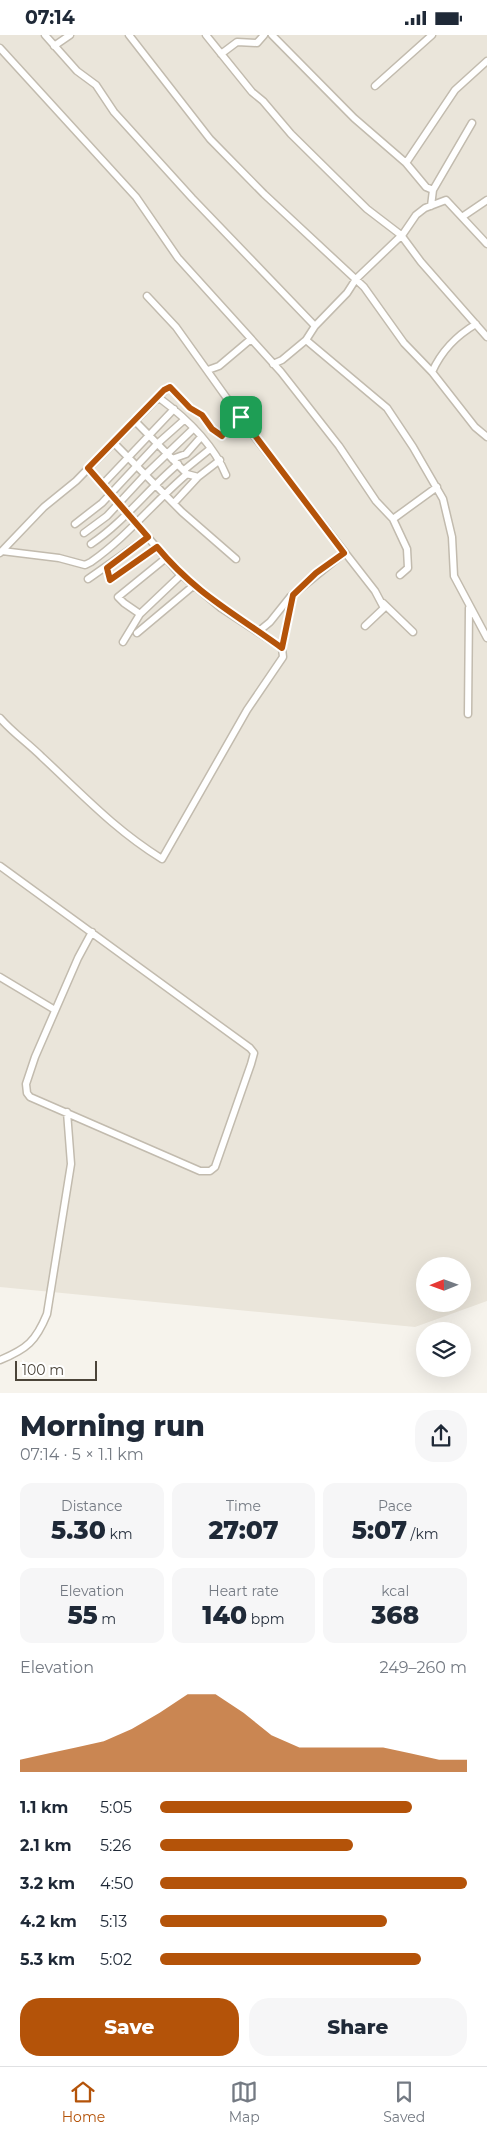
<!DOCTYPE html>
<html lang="en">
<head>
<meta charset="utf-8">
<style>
	body { margin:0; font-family:Montserrat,sans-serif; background:#f6f6f7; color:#1f2937; height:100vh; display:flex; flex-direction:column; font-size:19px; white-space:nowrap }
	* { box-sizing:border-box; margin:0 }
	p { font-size:16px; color:#747a83 }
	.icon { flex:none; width:28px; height:28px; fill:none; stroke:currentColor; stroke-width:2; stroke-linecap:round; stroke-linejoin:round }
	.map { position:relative; height:1358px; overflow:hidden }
	.details { display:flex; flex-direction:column; background:#fff; flex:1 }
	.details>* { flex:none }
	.needle { width:32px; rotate:269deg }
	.buttons { position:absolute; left:416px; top:1222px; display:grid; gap:10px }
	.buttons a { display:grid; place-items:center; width:55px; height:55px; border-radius:50%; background:#fff; box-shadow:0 5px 20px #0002; font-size:25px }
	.scale { position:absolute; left:15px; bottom:12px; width:82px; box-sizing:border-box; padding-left:5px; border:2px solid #4b4439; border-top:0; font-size:14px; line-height:18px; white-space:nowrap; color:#4b4439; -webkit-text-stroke:4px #fff; paint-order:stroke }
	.pin { position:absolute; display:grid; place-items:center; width:42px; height:42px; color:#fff; margin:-21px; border-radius:10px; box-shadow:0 2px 8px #0006 }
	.round { display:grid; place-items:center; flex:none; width:52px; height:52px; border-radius:20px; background:#f6f6f7 }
	.summary { display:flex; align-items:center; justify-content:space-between; height:85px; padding:0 20px }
	h1 { font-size:28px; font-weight:800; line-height:38px }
	.figures { display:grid; grid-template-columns:repeat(3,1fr); gap:8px; height:85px; padding:5px 20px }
	.figures div { display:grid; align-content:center; border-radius:12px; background:#f6f6f7; text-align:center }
	.figures b { font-size:25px; font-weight:800 }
	.figures small { font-size:14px; font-weight:400 }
	.figures p { font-size:14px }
	.chart { height:140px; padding:10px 20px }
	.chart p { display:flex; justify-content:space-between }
	.chart svg { width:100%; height:90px; margin-top:5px; fill:#b45309; opacity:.7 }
	.cta { display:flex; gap:10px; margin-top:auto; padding:10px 20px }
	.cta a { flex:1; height:58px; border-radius:20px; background:#b45309; color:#fff; font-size:20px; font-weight:800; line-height:58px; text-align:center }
	.cta a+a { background:#f6f6f7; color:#1f2937 }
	ul { padding:0 20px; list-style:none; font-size:16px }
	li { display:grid; grid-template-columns:80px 60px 1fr; align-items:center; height:38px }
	li i { height:12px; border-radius:6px; background:#b45309 }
	.status { display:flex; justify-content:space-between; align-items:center; height:35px; padding:0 25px; background:#fff; direction:ltr }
	.status svg { height:14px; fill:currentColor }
	.menu { display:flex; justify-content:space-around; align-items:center; height:70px; border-top:1px solid #e0e1e3; background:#fff; font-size:14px; color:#747a83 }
	.menu a { display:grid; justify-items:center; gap:2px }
	.menu .selected { color:#b45309 }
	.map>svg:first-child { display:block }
</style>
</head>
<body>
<div class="status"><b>07:14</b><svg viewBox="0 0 49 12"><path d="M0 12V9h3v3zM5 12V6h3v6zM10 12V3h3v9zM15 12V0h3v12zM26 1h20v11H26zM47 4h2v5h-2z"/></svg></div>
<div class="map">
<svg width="487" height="1359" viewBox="0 0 487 1359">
	<rect width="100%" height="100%" fill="#f6f3ec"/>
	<!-- residential -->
	<path fill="#eae5da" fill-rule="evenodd" d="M0 0H487V1266L415 1292 0 1252ZM425 1231H462V1269H425Z"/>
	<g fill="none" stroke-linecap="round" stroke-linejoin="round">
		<!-- minor casing -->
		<g stroke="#c2bbae" stroke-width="9">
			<path id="minor" d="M45 0 77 36 96 50 114 77 192 163 315 291
				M129 0 210 104 264 159 364 252 404 308 432 337 475 392 487 402
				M206 0 252 57 263 66 291 99 367 174 401 200 421 227 487 302
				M272 0 354 83 406 128
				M54 11 70 0
				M0 13 136 162 178 223 281 337 339 411 376 466 393 484 407 514 408 533 400 540
				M221 19 237 7 257 8 264 0
				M375 51 432 0
				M433 155 472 88
				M431 171 433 155 426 152 406 128 455 55 487 26
				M462 182 487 165
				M147 261 176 292 251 397 375 556 384 573 365 591
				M306 305 387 373 413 412 443 464 452 502 454 541 487 603
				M273 329 282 325 306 305 315 291 347 258 356 244 403 199 416 180 425 173 446 165 487 209
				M208 335 219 331 251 304
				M432 337C442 315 456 301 476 289
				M158 362C185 382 213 408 226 440
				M134 385 187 439 198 442
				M113 407 182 477 236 524
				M172 424 186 419 201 402
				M184 435 210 414
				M102 450 174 374
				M174 468 198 442 220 425
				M393 484 437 452
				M75 489 102 468 157 409 184 385
				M84 498 107 481 145 440 194 393
				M91 509C124 487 147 455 178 429
				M2 516 59 523 85 530 91 527C127 502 154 467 187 439
				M0 518 44 472 76 446 167 353 170 352 190 373 202 380 212 394 222 401 225 395 241 382
				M107 533 110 545 157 512
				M88 544 148 502
				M383 568 413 597
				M140 579 124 568 118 562 166 523
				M259 596 270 587 290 562 344 518
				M137 598 193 551
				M123 607 140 579 181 540
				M282 613 293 560
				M468 679 469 573
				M0 683C13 698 28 708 42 722 83 760 114 794 162 824L247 675 283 622 282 613 221 573 177 536 88 433
				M0 831 250 1013 254 1018 251 1029 215 1132 210 1136H200L30 1062 27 1058 26 1049 35 1022 78 923 92 897
				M0 942 55 975
				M0 1325C27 1314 36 1306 47 1279L71 1129 67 1077"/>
		</g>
		<!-- minor -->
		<use href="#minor" stroke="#fff" stroke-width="6"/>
	</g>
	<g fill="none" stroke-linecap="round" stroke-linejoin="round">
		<!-- route casing -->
		<g stroke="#fff" stroke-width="10">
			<path id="route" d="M170 352 190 373 202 380 212 394 222 401 225 395 241 382 344 518 316 538 293 560 282 613C234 578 196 559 157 512L110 545 107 533 148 502 88 433 164 355Z"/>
		</g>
		<!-- route -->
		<use href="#route" stroke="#b45309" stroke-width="6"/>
	</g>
</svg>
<div class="buttons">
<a><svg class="needle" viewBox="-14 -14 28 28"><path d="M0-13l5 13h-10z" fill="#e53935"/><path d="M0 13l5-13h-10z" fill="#747a83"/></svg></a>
<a><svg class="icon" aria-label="layers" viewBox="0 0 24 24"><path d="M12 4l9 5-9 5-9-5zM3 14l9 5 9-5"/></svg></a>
</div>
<div class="scale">100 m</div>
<div class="pin" style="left:241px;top:382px;background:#1e9e55"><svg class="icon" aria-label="arrive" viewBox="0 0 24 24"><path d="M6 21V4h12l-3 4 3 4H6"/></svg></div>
</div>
<section class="details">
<div class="summary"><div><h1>Morning run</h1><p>07:14 · 5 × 1.1 km</p></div><a class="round"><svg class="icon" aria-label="share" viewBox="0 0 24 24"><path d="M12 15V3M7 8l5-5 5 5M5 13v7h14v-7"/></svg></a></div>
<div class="figures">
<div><p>Distance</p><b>5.30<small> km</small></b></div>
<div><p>Time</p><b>27:07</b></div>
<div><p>Pace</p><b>5:07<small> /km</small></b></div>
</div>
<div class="figures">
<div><p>Elevation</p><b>55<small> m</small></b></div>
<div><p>Heart rate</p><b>140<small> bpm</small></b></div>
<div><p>kcal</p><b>368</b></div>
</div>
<div class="chart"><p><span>Elevation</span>249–260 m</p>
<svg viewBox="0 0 160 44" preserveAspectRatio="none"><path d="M0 44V38L10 35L20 32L30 29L40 23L50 15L60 6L70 6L80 15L90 26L100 32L110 32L120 32L130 32L140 35L150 38L160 38V44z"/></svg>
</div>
<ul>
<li><b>1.1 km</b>5:05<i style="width:82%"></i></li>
<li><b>2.1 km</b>5:26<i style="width:63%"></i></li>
<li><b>3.2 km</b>4:50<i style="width:100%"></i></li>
<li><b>4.2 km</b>5:13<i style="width:74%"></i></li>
<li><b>5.3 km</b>5:02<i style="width:85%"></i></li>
</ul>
<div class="cta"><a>Save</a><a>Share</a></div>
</section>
<nav class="menu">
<a class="selected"><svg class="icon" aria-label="home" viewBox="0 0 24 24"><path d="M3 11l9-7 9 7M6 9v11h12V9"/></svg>Home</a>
<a><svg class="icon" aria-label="map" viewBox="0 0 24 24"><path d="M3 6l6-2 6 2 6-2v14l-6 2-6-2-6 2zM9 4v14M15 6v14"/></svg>Map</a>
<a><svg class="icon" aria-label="saved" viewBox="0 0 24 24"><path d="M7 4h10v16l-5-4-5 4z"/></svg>Saved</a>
</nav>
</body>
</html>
